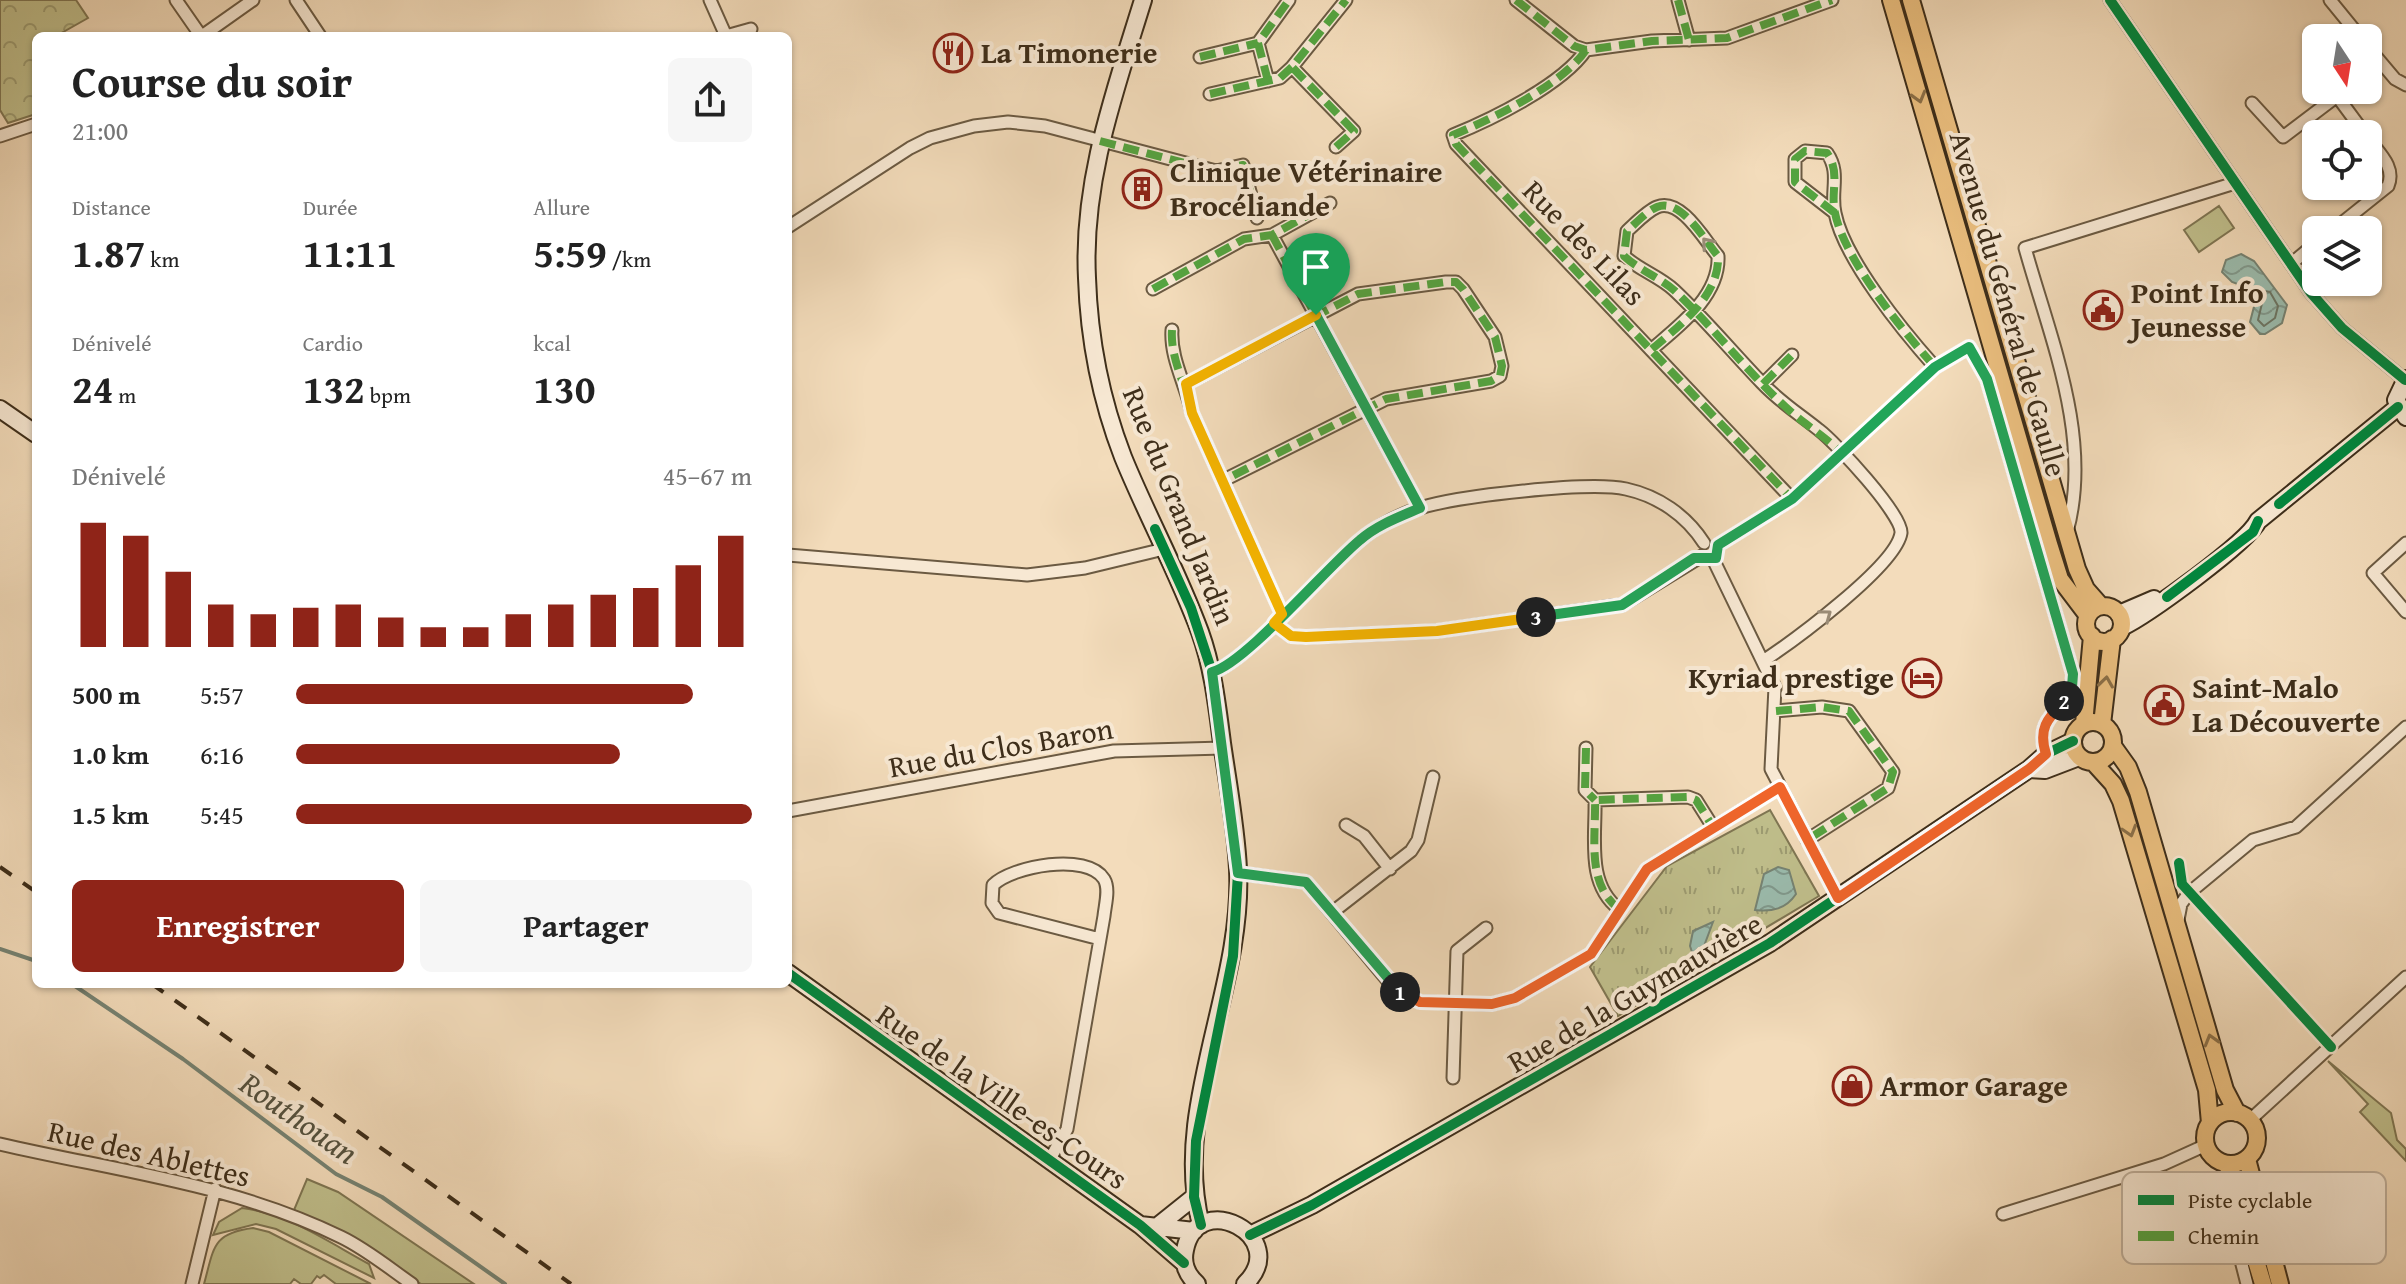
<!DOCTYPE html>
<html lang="fr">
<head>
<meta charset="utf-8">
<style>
	body { margin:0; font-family:"Gentium Book Plus",serif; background:#f6f6f6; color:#222; height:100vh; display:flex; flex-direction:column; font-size:30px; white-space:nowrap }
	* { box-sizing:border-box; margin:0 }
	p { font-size:26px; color:#767676 }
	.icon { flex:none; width:44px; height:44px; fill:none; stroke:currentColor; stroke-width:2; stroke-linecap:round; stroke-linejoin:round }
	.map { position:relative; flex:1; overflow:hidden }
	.drawer { position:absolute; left:32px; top:32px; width:760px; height:956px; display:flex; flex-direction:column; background:#fff; border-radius:12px; box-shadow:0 2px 6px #0004 }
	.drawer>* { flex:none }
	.needle { width:52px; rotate:168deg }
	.buttons { position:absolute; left:2302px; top:24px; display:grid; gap:16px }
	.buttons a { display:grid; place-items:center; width:80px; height:80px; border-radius:12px; background:#fff; box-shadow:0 2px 6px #0004; font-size:40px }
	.pin { position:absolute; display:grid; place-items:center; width:68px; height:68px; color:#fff; margin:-82px -34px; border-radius:50% 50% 50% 0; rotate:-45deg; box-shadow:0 0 8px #0007 }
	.pin .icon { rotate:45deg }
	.km { position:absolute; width:40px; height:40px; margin:-20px; border-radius:50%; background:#222; color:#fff; font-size:22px; line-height:40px; text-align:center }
	.round { display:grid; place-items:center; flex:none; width:84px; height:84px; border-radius:12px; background:#f6f6f6 }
	.summary { display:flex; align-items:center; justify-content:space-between; height:136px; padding:0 40px }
	h1 { font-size:44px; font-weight:700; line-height:60px }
	.figures { display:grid; grid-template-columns:repeat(3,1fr); gap:12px; height:136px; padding:8px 40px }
	.figures div { display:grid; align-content:center }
	.figures b { font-size:40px; font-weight:700 }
	.figures small { font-size:22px; font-weight:400 }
	.figures p { font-size:22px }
	.chart { height:224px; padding:16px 40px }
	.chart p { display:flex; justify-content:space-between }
	.chart svg { width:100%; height:144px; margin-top:8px; stroke:#8f2418; stroke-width:6 }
	.action { display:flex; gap:16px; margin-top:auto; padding:16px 40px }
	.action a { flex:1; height:92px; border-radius:12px; background:#8f2418; color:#fff; font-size:32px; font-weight:700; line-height:92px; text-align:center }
	.action a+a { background:#f6f6f6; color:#222 }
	ul { padding:0 40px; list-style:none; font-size:26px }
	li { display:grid; grid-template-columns:128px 96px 1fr; align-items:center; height:60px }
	li i { height:20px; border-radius:10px; background:#8f2418 }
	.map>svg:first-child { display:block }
</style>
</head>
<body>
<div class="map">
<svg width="2406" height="1284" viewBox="0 0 2406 1284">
	<defs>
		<pattern id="forest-crowns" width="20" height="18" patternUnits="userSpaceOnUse" patternTransform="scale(2)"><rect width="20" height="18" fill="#c0bf8c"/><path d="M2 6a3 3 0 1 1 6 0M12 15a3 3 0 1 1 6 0" fill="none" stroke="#9d9c72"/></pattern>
		<pattern id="park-tufts" width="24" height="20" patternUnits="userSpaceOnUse" patternTransform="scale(2)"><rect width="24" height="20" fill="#c0bf8c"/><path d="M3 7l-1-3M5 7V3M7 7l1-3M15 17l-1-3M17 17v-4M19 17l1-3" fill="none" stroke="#9d9c72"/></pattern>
		<pattern id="water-waves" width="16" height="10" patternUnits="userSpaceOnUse" patternTransform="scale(2)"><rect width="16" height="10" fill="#9bbcae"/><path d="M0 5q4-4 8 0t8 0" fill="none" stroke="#80998d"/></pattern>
	</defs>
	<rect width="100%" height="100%" fill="#f3dcbb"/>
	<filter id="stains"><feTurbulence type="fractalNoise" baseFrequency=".0025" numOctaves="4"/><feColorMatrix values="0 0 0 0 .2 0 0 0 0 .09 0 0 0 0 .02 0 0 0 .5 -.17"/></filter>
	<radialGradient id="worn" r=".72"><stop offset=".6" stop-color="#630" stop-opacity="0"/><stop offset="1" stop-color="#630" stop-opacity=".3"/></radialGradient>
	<!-- grass -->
	<path fill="#c0bf8c" stroke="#7f7653" stroke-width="2" d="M2219 206 2234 228 2199 252 2184 230Z
		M2328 1061 2391 1113 2397 1140 2406 1149V1161L2360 1112 2368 1104Z
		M307 1179 338 1192 474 1284H421L362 1244 294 1210Z
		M242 1208C287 1213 330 1243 369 1264L374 1278 276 1229 256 1224 213 1235 219 1222Z
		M253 1228 269 1232 371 1284H336L324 1275 320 1278 317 1276 311 1284H301L294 1279 290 1284H204C214 1248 212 1233 253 1228Z"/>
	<!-- forest -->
	<path fill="url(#forest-crowns)" stroke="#7f7653" stroke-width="2" d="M0 0H76L88 18 56 36H36V114L8 123 0 110Z"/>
	<!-- park -->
	<path fill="url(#park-tufts)" stroke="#7f7653" stroke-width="2" d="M1770 810 1819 896 1618 1016 1590 967 1667 866Z"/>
	<!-- water -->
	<path fill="url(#water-waves)" stroke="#768373" stroke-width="2" d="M2241 254 2254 261 2287 305 2282 323 2265 334H2260L2250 322 2256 299 2251 289 2232 282 2222 272 2226 260Z
		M1778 867 1789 870 1796 894C1786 909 1772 912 1755 910L1764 874Z
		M1713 922 1701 954 1693 955 1690 946 1693 931Z"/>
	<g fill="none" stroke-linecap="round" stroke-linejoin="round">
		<!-- shore -->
		<path stroke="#6c7564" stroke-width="2" d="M2265 291 2270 292 2278 306 2275 318 2264 326 2258 320Z"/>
		<!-- stream -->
		<path stroke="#768373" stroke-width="4" d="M0 949 36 961
			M72 984 183 1059 336 1174 382 1197 505 1284"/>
		<!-- street casing -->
		<g stroke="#6b5a42" stroke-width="15">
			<path id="street" d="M176 0 201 36
				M296 0 320 36
				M710 0 726 36 751 29
				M1516 0 1574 46 1586 50 1652 41 1727 38 1832 0
				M1678 0 1689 40
				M2110 0 2311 293 2342 328 2405 380
				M2330 0 2361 38
				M202 36 253 0
				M2368 47 2395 79 2406 85
				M1586 50C1562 85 1492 119 1453 135L1456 144 1792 499
				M1200 57 1258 43
				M2368 73 2381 63
				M1268 81 1258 43 1289 0
				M1210 94 1280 78 1292 67
				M2337 96 2365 134
				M2252 103 2283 137 2345 90
				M0 136 36 124
				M1336 147 1354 131 1292 67 1346 0
				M1835 213 1795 182V159L1805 151 1827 153C1841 173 1830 191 1835 213 1844 259 1903 331 1935 367
				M788 227 910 148 930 138 974 126 1008 122 1045 126 1216 171 1243 165 1257 218
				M2333 230 2388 186C2396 167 2379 153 2368 138
				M1272 235 1420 508
				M2291 264 2316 243
				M1153 289 1244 239 1272 235 1330 203
				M1172 330C1170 358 1186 385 1192 413L1282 614
				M1652 349C1679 326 1720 296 1718 256 1705 241 1681 197 1657 207 1647 211 1636 223 1627 231L1624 256C1639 270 1659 276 1674 290 1705 319 1733 353 1762 383 1780 402 1799 414 1819 430 1835 442 1903 515 1901 533 1896 566 1792 642 1763 661
				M1186 384 1358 294 1446 282H1456L1463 289 1495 337 1502 366 1500 376 1491 381 1386 399 1224 480
				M1763 384 1792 355
				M2067 532C2093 438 2050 338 2025 248L2235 183
				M2406 543 2373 573 2406 612
				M1718 545 1792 499 1935 367 1969 347 1987 379 2073 674C2072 712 2032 711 2046 754
				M788 555 1027 575 1085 568 1164 549
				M1713 559 1775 687 1771 769 1838 898
				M1274 623 1291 636 1306 637 1437 631 1612 606 1622 605 1702 556
				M1212 672C1247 663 1326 567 1361 539 1378 526 1400 514 1420 508 1458 496 1589 481 1626 489 1658 496 1686 515 1704 543
				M1776 711 1822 707 1849 711 1893 772 1888 788 1807 840
				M1586 748 1585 790 1595 800
				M788 811 1114 751 1223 748
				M1346 825 1364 836 1390 869
				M1238 873 1306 882 1393 987 1420 1002 1492 1004 1515 998 1591 954 1647 869 1780 787
				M1619 909C1586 884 1596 838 1595 800L1688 797 1696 800 1713 827
				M1334 911 1411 851 1418 840 1433 777
				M2178 920 2181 904 2189 893 2253 840 2296 827 2406 727
				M1453 1078 1457 951 1486 928
				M2250 1120 2406 977
				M0 1144C116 1171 233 1184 341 1237 366 1249 389 1268 412 1284
				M1050 1159 1067 1129 1104 916C1105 905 1110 889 1104 879 1087 852 1012 866 993 885L992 903 999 913 1100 939
				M2242 1211 2235 1237 2247 1284
				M2003 1214 2164 1164 2206 1145
				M192 1284 215 1189"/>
		</g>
		<!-- secondary casing -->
		<g stroke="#3e2e1a" stroke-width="20">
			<path id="secondary" d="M1143 0C1115 91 1082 181 1087 278 1089 339 1101 400 1123 457 1147 516 1178 572 1200 632 1213 668 1217 705 1222 743 1228 785 1236 827 1238 869 1244 988 1171 1108 1201 1225
				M2406 379 2396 400 2406 417
				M0 409 36 434
				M2119 614 2154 599
				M2122 627C2147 615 2247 543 2258 521L2398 407
				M2029 769 2045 770 2079 757
				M788 973 1140 1225 1184 1263
				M1140 1225 1194 1231
				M1159 1225 1194 1197
				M1250 1235 1312 1205 1770 943 2029 769 2046 754 2073 741
				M1197 1284C1187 1275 1182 1263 1185 1250 1197 1187 1293 1237 1245 1284"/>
		</g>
		<!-- primary casing -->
		<g stroke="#3e2e1a" stroke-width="20">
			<path id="primary" d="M1891 0 2049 544 2060 579 2088 616
				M1911 0 2077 569 2086 589 2101 606
				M2086 624a18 18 0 1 1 36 0a18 18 0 1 1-36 0Z
				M2073 742a20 20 0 1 1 40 0a20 20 0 1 1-40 0Z
				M2084 724 2092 636
				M2102 724 2112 639
				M2113 746 2128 767 2138 792 2225 1090 2237 1113
				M2094 763 2113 784 2121 801 2207 1090 2210 1123
				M2205 1138a26 26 0 1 1 52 0a26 26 0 1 1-52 0Z
				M2247 1159 2280 1284
				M2227 1164 2263 1284"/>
		</g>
		<!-- street -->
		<use href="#street" stroke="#f7e8d3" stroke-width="11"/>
		<!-- secondary -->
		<use href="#secondary" stroke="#f7e8d3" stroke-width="16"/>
		<!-- primary -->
		<use href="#primary" stroke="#eabe7e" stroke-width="16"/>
		<!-- rail -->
		<path stroke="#3e2e1a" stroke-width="4" stroke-dasharray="14 14" stroke-linecap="butt" d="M0 867 36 892
			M152 984 571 1284"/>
		<!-- quiet -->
		<path stroke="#54a440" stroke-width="8" stroke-dasharray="16 8" stroke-linecap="butt" d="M1516 0 1574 46 1586 50 1652 41 1727 38 1832 0
			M1678 0 1689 40
			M1586 50C1562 85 1492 119 1453 135L1456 144 1792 499
			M1200 57 1258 43
			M1268 81 1258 43 1289 0
			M1210 94 1280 78 1292 67
			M1100 141 1216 171 1243 165 1257 218
			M1336 147 1354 131 1292 67 1346 0
			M1835 213 1795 182V159L1805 151 1827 153C1841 173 1830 191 1835 213 1844 259 1903 331 1935 367
			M1272 235 1420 508
			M1153 289 1244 239 1272 235 1330 203
			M1172 330C1170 358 1186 385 1192 413L1282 614
			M1652 349C1679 326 1720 296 1718 256 1705 241 1681 197 1657 207 1647 211 1636 223 1627 231L1624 256C1639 270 1659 277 1675 291 1715 329 1749 374 1790 411 1808 427 1825 436 1842 454
			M1186 384 1358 294 1446 282H1456L1463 289 1495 337 1502 366 1500 376 1491 381 1386 399 1224 480
			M1763 384 1792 355
			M1718 545 1792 499 1935 367 1969 347 1987 379 2073 674C2072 712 2032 711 2046 754
			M1274 623 1291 636 1306 637 1437 631 1612 606 1622 605 1702 556
			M1776 711 1822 707 1849 711 1893 772 1888 788 1807 840
			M1586 748 1585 790 1595 800
			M1619 909C1586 884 1596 838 1595 800L1688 797 1696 800 1713 827"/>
		<!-- cycleway casing -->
		<g stroke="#f7e8d3" stroke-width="15">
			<path id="cycleway" d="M2110 0 2311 293 2342 328 2405 380
				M2279 504 2398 407
				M1155 529 1191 608 1212 672 1238 873 1233 956 1196 1141 1194 1197 1201 1225
				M2167 597 2253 532 2258 521
				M2179 863 2182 884 2331 1047
				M788 973 1140 1225 1184 1263
				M1250 1235 1312 1205 1770 943 2029 769 2046 754 2073 741"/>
		</g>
		<!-- cycleway -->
		<use href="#cycleway" stroke="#00873e" stroke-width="10"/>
	</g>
	<!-- one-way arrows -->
	<defs><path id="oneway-chevron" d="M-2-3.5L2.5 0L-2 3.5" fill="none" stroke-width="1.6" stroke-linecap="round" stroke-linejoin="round" transform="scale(2)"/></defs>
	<g stroke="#8b6f47">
		<use href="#oneway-chevron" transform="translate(1919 97) rotate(74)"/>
		<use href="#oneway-chevron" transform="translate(2106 682) rotate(-82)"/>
		<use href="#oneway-chevron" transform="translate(2130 831) rotate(73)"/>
		<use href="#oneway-chevron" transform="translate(2211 1040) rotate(-106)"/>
	</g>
	<g stroke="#9a8b76">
		<use href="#oneway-chevron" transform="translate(1707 243) rotate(-130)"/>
		<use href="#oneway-chevron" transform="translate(1826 615) rotate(-37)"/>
	</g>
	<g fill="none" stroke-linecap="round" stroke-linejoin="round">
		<!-- split-1 casing -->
		<g stroke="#fff" stroke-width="16">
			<path id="split-1" d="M1316 315 1420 508C1399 517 1377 525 1360 540 1327 567 1245 664 1212 672L1238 873 1306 882 1400 992"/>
		</g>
		<!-- split-2 casing -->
		<g stroke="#fff" stroke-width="16">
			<path id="split-2" d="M1400 992 1420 1002 1492 1004 1515 998 1591 954 1647 869 1780 787 1838 898 2029 769 2046 754C2038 729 2047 719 2064 701"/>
		</g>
		<!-- split-3 casing -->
		<g stroke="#fff" stroke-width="16">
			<path id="split-3" d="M1536 617 1622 605 1694 558H1716L1718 545 1792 499 1935 367 1969 347 1987 379 2073 674 2072 687 2064 701"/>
		</g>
		<!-- split-4 casing -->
		<g stroke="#fff" stroke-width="16">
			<path id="split-4" d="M1316 315 1186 384 1192 413 1282 614 1274 623 1291 636 1306 637 1437 631 1536 617"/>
		</g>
		<!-- split-1 -->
		<use href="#split-1" stroke="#22a559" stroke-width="10"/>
		<!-- split-2 -->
		<use href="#split-2" stroke="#f0652b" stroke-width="10"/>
		<!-- split-3 -->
		<use href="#split-3" stroke="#22a559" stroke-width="10"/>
		<!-- split-4 -->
		<use href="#split-4" stroke="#f5b400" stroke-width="10"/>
	</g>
	<!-- icons -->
	<defs>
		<g id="restaurant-ring" transform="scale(2)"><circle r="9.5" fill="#f7e8d3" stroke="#8f2418" stroke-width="1.5"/><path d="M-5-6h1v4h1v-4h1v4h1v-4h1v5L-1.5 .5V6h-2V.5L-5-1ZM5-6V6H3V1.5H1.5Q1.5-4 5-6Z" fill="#8f2418"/></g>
		<g id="building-ring" transform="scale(2)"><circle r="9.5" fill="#f7e8d3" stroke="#8f2418" stroke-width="1.5"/><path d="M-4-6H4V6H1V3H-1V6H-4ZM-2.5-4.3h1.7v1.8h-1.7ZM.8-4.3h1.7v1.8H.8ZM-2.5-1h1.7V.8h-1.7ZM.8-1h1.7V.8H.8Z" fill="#8f2418"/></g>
		<g id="civic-ring" transform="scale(2)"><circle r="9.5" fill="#f7e8d3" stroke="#8f2418" stroke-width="1.5"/><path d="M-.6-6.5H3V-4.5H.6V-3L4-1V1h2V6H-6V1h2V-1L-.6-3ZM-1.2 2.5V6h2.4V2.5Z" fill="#8f2418"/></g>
		<g id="hotel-ring" transform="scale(2)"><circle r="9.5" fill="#f7e8d3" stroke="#8f2418" stroke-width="1.5"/><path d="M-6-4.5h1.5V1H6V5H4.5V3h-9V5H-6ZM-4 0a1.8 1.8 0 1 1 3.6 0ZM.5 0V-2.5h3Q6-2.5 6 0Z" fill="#8f2418"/></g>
		<g id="shop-ring" transform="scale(2)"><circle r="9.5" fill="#f7e8d3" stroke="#8f2418" stroke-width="1.5"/><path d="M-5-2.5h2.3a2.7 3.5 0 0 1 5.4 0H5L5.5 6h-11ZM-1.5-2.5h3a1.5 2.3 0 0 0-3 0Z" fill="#8f2418"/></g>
	</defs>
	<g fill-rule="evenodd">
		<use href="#restaurant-ring" x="953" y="53"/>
		<use href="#building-ring" x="1142" y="189"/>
		<use href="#civic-ring" x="2103" y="310"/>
		<use href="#hotel-ring" x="1922" y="678"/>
		<use href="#civic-ring" x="2164" y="705"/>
		<use href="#shop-ring" x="1852" y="1086"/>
	</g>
	<g text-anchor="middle" stroke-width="8" stroke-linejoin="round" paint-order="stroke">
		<!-- poi labels -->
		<g font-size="30" font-weight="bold" fill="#3e2e1a" stroke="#f7e8d3" text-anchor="start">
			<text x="981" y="63">La Timonerie</text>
			<text x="1170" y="182">Clinique Vétérinaire<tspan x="1170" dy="34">Brocéliande</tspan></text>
			<text x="2131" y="303">Point Info<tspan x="2131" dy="34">Jeunesse</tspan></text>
			<text x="1894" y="688" text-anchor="end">Kyriad prestige</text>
			<text x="2192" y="698">Saint-Malo<tspan x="2192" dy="34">La Découverte</tspan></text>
			<text x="1880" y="1096">Armor Garage</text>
		</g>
		<!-- street labels -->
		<g font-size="30" fill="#3e2e1a" stroke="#f7e8d3">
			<text transform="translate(1584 243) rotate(46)" y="10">Rue des Lilas</text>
			<text transform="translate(2008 304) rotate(74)" y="10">Avenue du Général de Gaulle</text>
			<text transform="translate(1179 506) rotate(68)" y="10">Rue du Grand Jardin</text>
			<text transform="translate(1001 748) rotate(-10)" y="10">Rue du Clos Baron</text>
			<text transform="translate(1635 993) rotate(-30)" y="10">Rue de la Guymauvière</text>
			<text transform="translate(1002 1097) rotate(35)" y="10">Rue de la Ville-es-Cours</text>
			<text transform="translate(149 1154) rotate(13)" y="10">Rue des Ablettes</text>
		</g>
		<!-- water labels -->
		<g font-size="32" font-style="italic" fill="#55523f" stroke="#f7e8d3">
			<text transform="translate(299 1118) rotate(35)" y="11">Routhouan</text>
		</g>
	</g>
	<!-- legend -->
	<rect x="2122" y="1172" width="264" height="92" rx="12" fill="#f7e8d3" stroke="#c0b09c" stroke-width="2"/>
	<rect x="2138" y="1195" width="36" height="10" fill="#00873e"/>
	<rect x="2138" y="1231" width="36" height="10" fill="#54a440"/>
	<g font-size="22" fill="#3e2e1a">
		<text x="2188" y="1208">Piste cyclable</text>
		<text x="2188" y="1244">Chemin</text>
	</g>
	<rect width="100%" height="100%" filter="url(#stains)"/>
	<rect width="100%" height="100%" fill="url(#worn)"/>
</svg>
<div class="buttons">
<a><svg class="needle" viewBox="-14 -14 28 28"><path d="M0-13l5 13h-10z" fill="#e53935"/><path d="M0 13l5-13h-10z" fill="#767676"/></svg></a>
<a><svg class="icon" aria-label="locate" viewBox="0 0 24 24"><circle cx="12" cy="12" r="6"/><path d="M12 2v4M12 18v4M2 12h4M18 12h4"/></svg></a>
<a><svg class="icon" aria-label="layers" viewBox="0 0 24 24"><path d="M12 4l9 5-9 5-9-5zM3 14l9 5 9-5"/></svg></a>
</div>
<div class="pin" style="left:1316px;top:315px;background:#1e9e55"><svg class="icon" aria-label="arrive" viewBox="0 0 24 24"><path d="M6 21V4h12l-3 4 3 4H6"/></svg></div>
<b class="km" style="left:1400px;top:992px">1</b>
<b class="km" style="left:2064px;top:701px">2</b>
<b class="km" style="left:1536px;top:617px">3</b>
<section class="drawer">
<div class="summary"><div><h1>Course du soir</h1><p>21:00</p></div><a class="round"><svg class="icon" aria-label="share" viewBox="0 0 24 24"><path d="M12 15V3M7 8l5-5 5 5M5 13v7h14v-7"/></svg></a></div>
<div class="figures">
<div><p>Distance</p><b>1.87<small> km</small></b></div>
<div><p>Durée</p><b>11:11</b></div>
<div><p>Allure</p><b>5:59<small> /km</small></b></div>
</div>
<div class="figures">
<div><p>Dénivelé</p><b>24<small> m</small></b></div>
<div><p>Cardio</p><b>132<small> bpm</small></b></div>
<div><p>kcal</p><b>130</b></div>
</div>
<div class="chart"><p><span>Dénivelé</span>45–67 m</p>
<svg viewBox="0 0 160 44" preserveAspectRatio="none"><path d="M5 44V6M15 44V10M25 44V21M35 44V31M45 44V34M55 44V32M65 44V31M75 44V35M85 44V38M95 44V38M105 44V34M115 44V31M125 44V28M135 44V26M145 44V19M155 44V10"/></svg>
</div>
<ul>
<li><b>500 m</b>5:57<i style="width:87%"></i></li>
<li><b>1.0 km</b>6:16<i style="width:71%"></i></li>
<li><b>1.5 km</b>5:45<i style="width:100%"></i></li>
</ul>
<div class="action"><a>Enregistrer</a><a>Partager</a></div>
</section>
</div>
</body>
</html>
